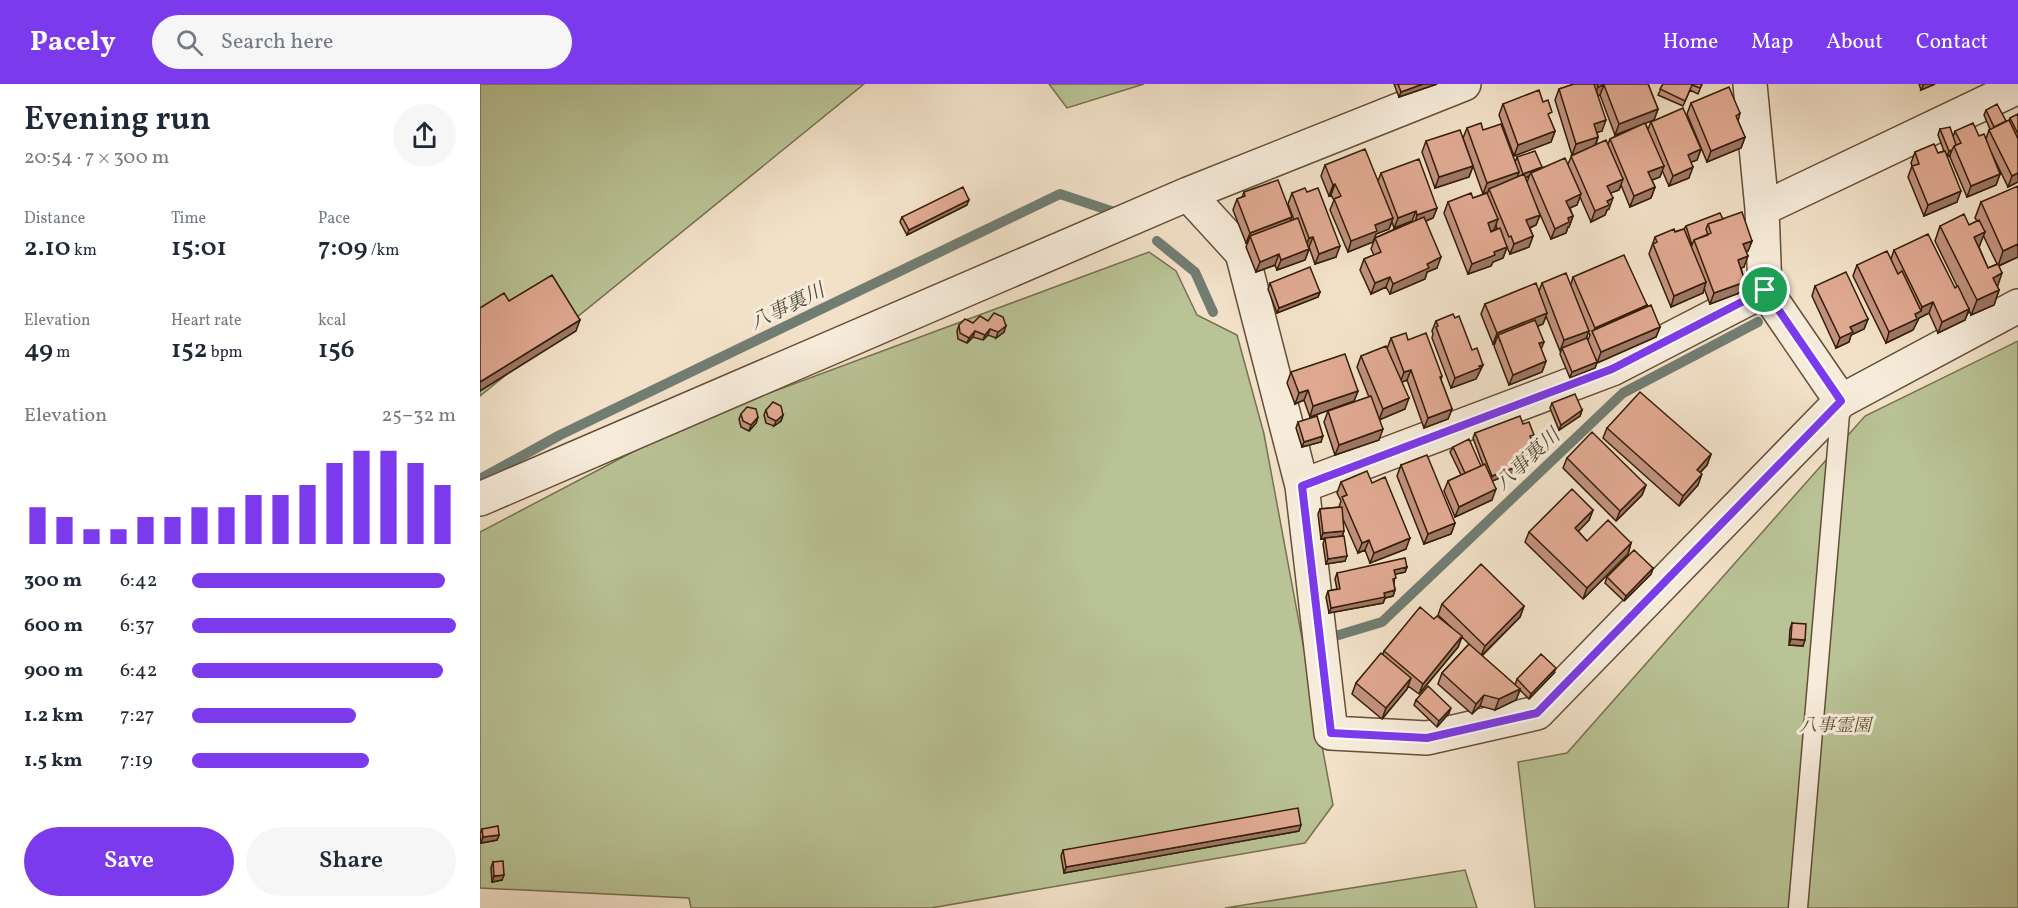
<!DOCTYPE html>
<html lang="en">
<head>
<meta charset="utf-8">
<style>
	body { margin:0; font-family:Vollkorn,"Noto Serif JP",serif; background:#f6f6f7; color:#1f2937; height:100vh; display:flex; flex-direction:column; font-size:22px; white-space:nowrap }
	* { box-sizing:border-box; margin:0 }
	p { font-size:20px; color:#747a83 }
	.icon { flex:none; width:33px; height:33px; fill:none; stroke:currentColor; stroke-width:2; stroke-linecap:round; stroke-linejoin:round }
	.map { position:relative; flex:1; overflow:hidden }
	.side { display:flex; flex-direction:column; background:#fff; width:480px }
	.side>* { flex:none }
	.pin { position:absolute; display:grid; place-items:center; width:51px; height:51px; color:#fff; margin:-26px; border:3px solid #fff; border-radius:50%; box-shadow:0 2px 6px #0007 }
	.round { display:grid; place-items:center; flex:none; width:63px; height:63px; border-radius:32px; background:#f6f6f7 }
	.overview { display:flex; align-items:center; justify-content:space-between; height:102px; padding:0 24px }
	h1 { font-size:33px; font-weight:600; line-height:45px }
	.metrics { display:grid; grid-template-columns:repeat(3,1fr); gap:9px; height:102px; padding:6px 24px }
	.metrics div { display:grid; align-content:center }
	.metrics b { font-size:26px; font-weight:600 }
	.metrics small { font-size:16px; font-weight:400 }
	.metrics p { font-size:16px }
	.chart { height:168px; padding:12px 24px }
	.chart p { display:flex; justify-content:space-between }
	.chart svg { width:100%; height:108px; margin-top:6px; stroke:#7c3aed; stroke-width:6 }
	.action { display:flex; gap:12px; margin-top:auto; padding:12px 24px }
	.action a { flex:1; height:69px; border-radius:36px; background:#7c3aed; color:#fff; font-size:24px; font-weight:600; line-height:69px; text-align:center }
	.action a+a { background:#f6f6f7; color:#1f2937 }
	ul { padding:0 24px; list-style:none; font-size:20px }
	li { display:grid; grid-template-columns:96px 72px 1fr; align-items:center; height:45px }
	li i { height:15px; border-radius:8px; background:#7c3aed }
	header { display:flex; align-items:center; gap:36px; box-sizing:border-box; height:84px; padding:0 30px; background:#7c3aed; color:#fff }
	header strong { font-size:28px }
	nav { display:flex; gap:33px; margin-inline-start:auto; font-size:21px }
	.search { width:420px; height:54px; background:#f6f6f7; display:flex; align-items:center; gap:15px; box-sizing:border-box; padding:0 21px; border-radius:33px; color:#747a83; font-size:22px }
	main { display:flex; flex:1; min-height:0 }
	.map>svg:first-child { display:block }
</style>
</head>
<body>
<header>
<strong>Pacely</strong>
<div class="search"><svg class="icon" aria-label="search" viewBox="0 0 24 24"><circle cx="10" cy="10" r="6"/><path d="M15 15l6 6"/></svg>Search here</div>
<nav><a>Home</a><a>Map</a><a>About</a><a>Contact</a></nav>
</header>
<main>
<section class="side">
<div class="overview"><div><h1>Evening run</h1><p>20:54 · 7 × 300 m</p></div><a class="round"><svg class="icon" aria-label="share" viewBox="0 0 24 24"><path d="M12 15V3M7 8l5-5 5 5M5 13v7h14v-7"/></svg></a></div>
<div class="metrics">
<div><p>Distance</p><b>2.10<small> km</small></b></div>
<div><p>Time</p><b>15:01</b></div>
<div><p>Pace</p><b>7:09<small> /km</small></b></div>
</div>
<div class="metrics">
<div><p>Elevation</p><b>49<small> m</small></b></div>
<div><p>Heart rate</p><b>152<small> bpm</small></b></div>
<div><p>kcal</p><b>156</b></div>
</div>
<div class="chart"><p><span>Elevation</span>25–32 m</p>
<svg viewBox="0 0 160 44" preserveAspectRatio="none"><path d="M5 44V29M15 44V33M25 44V38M35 44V38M45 44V33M55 44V33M65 44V29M75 44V29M85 44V24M95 44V24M105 44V20M115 44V11M125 44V6M135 44V6M145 44V11M155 44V20"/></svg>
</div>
<ul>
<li><b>300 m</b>6:42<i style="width:96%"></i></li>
<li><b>600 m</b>6:37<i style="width:100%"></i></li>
<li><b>900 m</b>6:42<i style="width:95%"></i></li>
<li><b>1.2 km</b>7:27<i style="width:62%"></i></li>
<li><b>1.5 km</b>7:19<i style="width:67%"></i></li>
</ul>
<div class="action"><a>Save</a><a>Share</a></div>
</section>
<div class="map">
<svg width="1538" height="824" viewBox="0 0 1538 824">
	<rect width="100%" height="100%" fill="#f2e1c8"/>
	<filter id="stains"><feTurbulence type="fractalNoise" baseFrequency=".00333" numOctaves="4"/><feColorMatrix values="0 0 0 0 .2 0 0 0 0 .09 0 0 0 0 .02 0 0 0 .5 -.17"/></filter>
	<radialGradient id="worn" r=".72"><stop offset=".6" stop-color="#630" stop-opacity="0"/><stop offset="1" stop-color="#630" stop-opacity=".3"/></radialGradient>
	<!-- green -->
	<path fill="#b9c396" stroke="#77704e" stroke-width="1.5" d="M0 0H384L0 312Z
		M569 0H664L587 24Z
		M669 168 696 187 717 231 757 251 784 350 853 721 825 759 451 824H211L209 814 0 804V448L206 340Z
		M1538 257V824H1055L1038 678 1087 669 1385 332Z
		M985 786 997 824H745Z"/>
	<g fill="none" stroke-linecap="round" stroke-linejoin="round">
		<!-- stream -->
		<path stroke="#727d72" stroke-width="10" d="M677 157 715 188 733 228
			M0 395 80 351 580 110 634 128
			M852 553 902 538 1143 309 1278 238"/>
		<!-- service casing -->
		<g stroke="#644f37" stroke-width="21">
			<path id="service" d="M1318 824 1361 318"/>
		</g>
		<!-- minor casing -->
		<g stroke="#644f37" stroke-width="36">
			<path id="minor" d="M1270 0 1282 125 1285 206 1361 317
				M708 110 762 169 822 402 851 649 947 654 1057 629 1361 317 1538 222
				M1282 125 1538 3
				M822 402 1132 285 1285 206
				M0 415 708 110 984 0"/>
		</g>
		<!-- service -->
		<use href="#service" stroke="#f7ecdb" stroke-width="18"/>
		<!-- minor -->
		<use href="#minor" stroke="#f7ecdb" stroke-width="33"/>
	</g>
	<!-- wall -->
	<path fill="#c1917e" stroke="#351e07" stroke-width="1.5" fill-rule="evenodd" d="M914 0H957L919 13Z
		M1094 0H1168L1178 25 1174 36 1165 39 1168 45 1171 38 1221 65 1217 76 1211 78 1209 94 1189 102 1182 86 1180 93 1172 96 1175 103 1171 114 1150 123 1141 101 1139 106 1130 109 1129 125 1127 126 1125 131 1111 138 1100 113 1097 121 1090 124 1093 132 1089 143H1088L1086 149 1071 155 1055 119 1060 131 1056 141 1050 144 1053 152 1049 163 1030 170 1027 163 1023 174 1013 178 1011 182 988 190 964 129 968 118 993 114 1007 109 1008 108 1003 110 983 54 987 44 1003 46 1035 78 1037 73 1061 84 1088 80 1092 71 1075 16 1079 5ZM1120 11 1135 51 1165 39 1130 55 1128 60 1116 61 1118 53 1117 48 1122 47 1118 12ZM1049 92 1047 99 1045 94ZM1016 141 1017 145 1011 148 1014 146Z
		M1183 0H1222L1218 10 1210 6 1203 22 1178 11Z
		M1439 0H1455L1441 6Z
		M1211 19 1260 29 1258 37 1265 53 1261 64 1227 78 1207 30Z
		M1023 20 1070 35 1075 47 1071 58 1034 72 1019 31Z
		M1506 26 1526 37H1529L1530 34 1538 30V98L1528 103 1511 68 1520 90 1516 101 1487 113 1470 73V71L1467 73 1477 118 1444 132 1428 93 1432 82 1431 79 1435 68 1458 69 1464 67 1458 51 1460 45 1473 53 1475 47 1506 55 1509 46 1510 45 1504 31Z
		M946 57 993 82 989 93 955 104 942 68Z
		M845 81 898 97 901 89 957 124 953 134 946 137 957 184 947 188 945 195 910 210 906 203 891 210 880 186 884 175 894 171 891 165 895 154 932 137 914 144 912 138 909 145 896 150 893 158 868 168 850 126 854 116 851 111 849 112 841 92Z
		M764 108 810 137 814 136 808 120 812 109 856 173 835 180 829 163V165L825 176 797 186 795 181 776 188 766 163 768 158 766 159 753 126 757 115 762 113Z
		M1501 118 1538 173 1519 182 1517 202 1519 206 1514 221 1491 231 1489 226 1485 236 1458 249 1449 229 1439 234 1433 246 1406 259 1373 192 1377 181 1411 175 1414 166 1475 204 1477 202 1455 157 1460 142 1489 141 1497 137 1495 134ZM1503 151 1517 180 1508 184 1499 163Z
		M487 121 427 151 420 138 422 133Z
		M1243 135 1272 157 1268 167 1266 168 1264 183 1261 184 1265 198 1262 208 1230 220 1224 204 1223 209 1191 223 1169 170 1175 153 1204 145 1206 142Z
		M1093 193 1167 221 1166 223 1180 243 1176 253 1117 279 1116 275 1117 278 1115 284 1090 294 1080 270 1081 267H1080L1066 232 1063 240 1058 242 1061 265 1066 277 1062 288 1029 301 1014 262 1015 259 1013 260 1001 230 1005 220 1059 207 1062 199 1091 200ZM1108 248 1110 251 1108 256 1106 255Z
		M790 199 840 208 838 213 797 229 788 205Z
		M1335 202 1388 235 1384 245 1371 251 1369 258 1356 264 1332 212Z
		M975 234 992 266 1003 281 996 295 971 304 952 254 953 250 952 247 956 237Z
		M493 239 524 248 516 254 508 251 503 256 493 253 487 259 478 255 477 247 479 241Z
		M911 254 928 256 962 292 961 296 972 325 968 335 944 344 927 296 922 298 925 325 899 336V356L855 371 844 338 848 327 889 313 877 283 881 272 907 265Z
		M811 288 878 307 874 317 830 333 824 316 815 320 807 299Z
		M1072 319 1102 326 1100 332 1079 346 1070 324Z
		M286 326 303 331 301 337 294 342 286 339 284 331Z
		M261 330 278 333 276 339 269 347 261 343 259 335Z
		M818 338 841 358 822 363 816 344Z
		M1043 340 1052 356 1051 357 1053 374 1044 378V380L1042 385 1012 397V416L975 433 964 407 968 397 981 391 970 368 973 363 1001 382 1003 381 993 354 995 349Z
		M1127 344 1231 370 1227 381 1220 389 1218 401 1199 422 1123 354Z
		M1087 374 1166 401 1162 411 1136 437 1083 384Z
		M921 381 975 439 971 450 944 460 917 392Z
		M861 398 892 399 926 465 890 479 885 466 878 469 863 435V452L865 477 846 480 843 460 845 454 841 455 838 430 840 425 859 423 861 417 857 409Z
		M1113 426 1109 436 1098 447 1107 457 1151 459 1148 470 1103 515 1045 458 1049 448Z
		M927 483 925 488 915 490 914 500 915 506 913 512 905 514 903 519 849 529 846 513 848 507 857 505 855 495 857 489Z
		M1173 484 1171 490 1144 517 1125 499 1127 493Z
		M962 520 1044 522 1040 533 1002 572 1035 601 1037 595 1074 589 1049 615 1040 606 1036 616 1015 626 1000 622 992 630 958 600 962 589 989 560 982 553 978 563 939 610 928 602 927 605 902 635 872 610 876 599 903 570 904 567 954 535 972 544 958 531Z
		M1312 539 1323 562 1309 561 1310 545Z
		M936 616 969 629 957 643 934 621Z
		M2 745 19 751 17 756 1 759 0 750Z
		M819 747 584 789 581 772 583 766Z
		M13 778 22 796 12 798 11 784Z"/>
	<!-- shaded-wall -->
	<path fill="#9d7666" stroke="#351e07" stroke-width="1.5" d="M943 0H957L919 13 921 8Z
		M1444 0H1455L1441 6Z
		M1124 1 1120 11 1114 13 1118 3Z
		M1178 25 1174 36 1135 51 1139 40Z
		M1126 36 1122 47 1110 51 1114 40Z
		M1075 47 1071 58 1034 72 1038 61Z
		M1118 53 1114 64 1092 71 1096 60Z
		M1265 53 1261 64 1227 78 1231 67Z
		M1221 65 1217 76 1204 81 1208 71Z
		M1472 66 1470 71 1467 73 1469 67Z
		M993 82 989 93 955 104 959 93Z
		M1184 82 1180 93 1164 99 1168 88Z
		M1062 83 1060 88 1051 89 1049 92 1041 96 1043 90Z
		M1213 83 1209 94 1189 102 1193 92Z
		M1039 88 1035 99 1009 105 1008 108 1003 110 1007 99Z
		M1538 89V98L1528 103 1532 92Z
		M1520 90 1516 101 1487 113 1491 102Z
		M1143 95 1139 106 1123 112 1127 102Z
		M855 100 851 111 849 112 853 101Z
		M1175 103 1171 114 1150 123 1154 112Z
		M1481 107 1477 118 1444 132 1448 121Z
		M1101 110 1097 121 1082 127 1086 117Z
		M1133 114 1129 125 1127 126 1125 131 1111 138 1115 127 1127 117Z
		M489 116 487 121 427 151 429 146Z
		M957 124 953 134 934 142 937 131Z
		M936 127 932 137 914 144 918 134Z
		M1060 131 1056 141 1042 147 1046 136Z
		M1093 132 1089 143H1088L1086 149 1071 155 1075 145 1088 134Z
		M812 133 808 144 770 152 768 158 766 159 770 149Z
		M913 134 909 145 896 150 893 158 868 168 871 157 895 141Z
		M1018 135 1014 146 1004 150 1008 139Z
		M1505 148 1499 163 1488 168 1494 153Z
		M1053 152 1049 163 1030 170 1034 160Z
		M833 153 829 163 825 165 829 154Z
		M1272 157 1268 167 1259 170 1263 160Z
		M1538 160V173L1518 182 1523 167Z
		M860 162 856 173 835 180 839 170Z
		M1027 163 1023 174 1013 178 1011 182 988 190 992 180 1014 168Z
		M829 165 825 176 797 186 801 176Z
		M799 170 795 181 776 188 780 178Z
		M1268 172 1264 183 1254 187 1258 176Z
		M961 173 957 184 947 188 945 195 910 210 913 200 947 180Z
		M1522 189 1517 204 1513 194Z
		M910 193 906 203 891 210 895 199Z
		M1226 198 1223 209 1191 223 1194 212Z
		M1265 198 1262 208 1230 220 1234 209Z
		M1519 206 1514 221 1491 231 1497 216Z
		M840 208 838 213 797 229 799 224Z
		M1453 218 1449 229 1439 234 1433 246 1406 259 1409 248 1435 230 1441 227 1442 223Z
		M1167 221 1163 231 1113 249 1115 244Z
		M1489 225 1485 236 1458 249 1462 238Z
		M1067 229 1063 240 1020 257 1018 251 1015 259 1013 260 1017 249Z
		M1388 235 1384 245 1371 251 1369 258 1356 264 1360 254 1370 243Z
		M100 236 96 247 0 307V298Z
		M526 242 524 248 516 254 518 248Z
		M1180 243 1176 253 1117 279 1121 268Z
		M510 245 508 251 503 256 505 251Z
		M495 247 493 253 487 259 489 254Z
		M1109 247 1105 257 1082 264 1080 267 1084 256Z
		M1064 258 1060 268 1059 259Z
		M1066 277 1062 288 1029 301 1033 291Z
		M1117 278 1115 284 1090 294 1092 288Z
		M1003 281 996 295 971 304 975 294Z
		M931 286 927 296 920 299 924 288Z
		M828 306 824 316 815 320 819 309Z
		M878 307 874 317 830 333 833 322Z
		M929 314 925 325 899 336 903 325Z
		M972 325 968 335 944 344 948 334Z
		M1102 326 1100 332 1079 346 1081 341Z
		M303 331 301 337 294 342 296 337Z
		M278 333 276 339 269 347 271 341Z
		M903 345 899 356 855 371 859 361Z
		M843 352 841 358 822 363 824 358Z
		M1055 368 1053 374 1040 379 1042 373Z
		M1231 370 1227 381 1213 396 1217 386Z
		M1044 380 1042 385 1010 398 1012 392Z
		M1222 390 1218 401 1199 422 1203 412Z
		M1166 401 1162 411 1136 437 1140 427Z
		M1016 405 1012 416 975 433 979 423Z
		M1113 426 1109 436 1091 455 1095 444Z
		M975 439 971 450 944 460 948 450Z
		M864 447 862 452 841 455 843 449Z
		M930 454 926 465 890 479 894 469Z
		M889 456 885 466 878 469 882 459Z
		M1151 459 1148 470 1103 515 1107 504Z
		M867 472 865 477 846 480 848 475Z
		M927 483 925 488 912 491 914 486Z
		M1173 484 1171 490 1144 517 1146 512Z
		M915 506 913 512 905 514 903 519 849 529 851 524Z
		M1044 522 1040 533 1001 572 1005 562Z
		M982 552 978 563 939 610 943 600Z
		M1311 555 1325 556 1323 562 1309 561Z
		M1076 584 1074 589 1049 615 1051 610Z
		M931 594 927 605 902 635 906 624Z
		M1040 605 1036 616 1015 626 1019 615Z
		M1004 611 1000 622 992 630 996 620Z
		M971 624 969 629 957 643 959 637Z
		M821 741 819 747 584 789 586 783Z
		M19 751 17 756 1 759 3 753Z
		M24 791 22 796 12 798 14 792Z"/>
	<!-- building -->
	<path fill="#e0a992" stroke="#351e07" stroke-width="1.5" d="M918 0H943L921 8Z
		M1094 0H1114L1126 36 1114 40 1118 53 1096 60 1079 5Z
		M1117 0H1168L1178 25 1139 40 1124 1 1118 3Z
		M1183 0H1222L1220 4 1212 1 1205 17 1180 5Z
		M1249 3 1260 29 1256 32 1265 53 1231 67 1211 19Z
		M1059 6 1063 18 1068 16 1072 28 1068 30 1075 47 1038 61 1023 20Z
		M1517 20 1526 37 1514 43 1506 26Z
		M1203 24 1221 65 1208 71 1213 83 1193 92 1171 38Z
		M1538 30V50L1530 34Z
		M1529 36 1538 55V89L1532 92 1509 46Z
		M1001 39 1003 46 1021 40 1039 88 1007 99 987 44Z
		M1165 39 1184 82 1168 88 1175 103 1154 112 1130 55Z
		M1493 39 1499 52 1504 50 1520 90 1491 102 1474 62 1481 59 1475 47Z
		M1470 43 1476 61 1474 62 1472 66 1469 67 1460 45Z
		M980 46 993 82 959 93 946 57Z
		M1126 56 1143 95 1127 102 1133 114 1127 117 1129 121 1115 127 1091 72Z
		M1454 60 1458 69 1465 67 1481 107 1448 121 1432 82 1439 80 1435 68Z
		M885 65 913 134 895 141 897 147 871 157 854 115 861 112 855 100 853 101 845 81Z
		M1055 67 1062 83 1043 90 1037 73Z
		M1085 74 1101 110 1086 117 1093 132 1088 134 1089 138 1075 145 1051 89Z
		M939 75 957 124 937 131 936 127 918 134 901 89Z
		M1044 90 1060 131 1046 136 1053 152 1034 160 1031 152 1029 153 1009 105Z
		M798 96 812 133 770 149 757 115 765 112 764 108Z
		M1538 102V160L1523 167 1501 118Z
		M483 103 489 116 429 146 422 133Z
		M825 104 827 108 838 104 860 162 839 170 833 153 829 154 812 109Z
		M991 109 993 114 1007 109 1018 135 1008 139 1011 148 1020 144 1027 163 1014 168 1015 171 992 180 968 118Z
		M1262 128 1272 157 1263 160 1268 172 1258 176 1265 198 1234 209 1214 156 1231 149 1228 140Z
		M1240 129 1243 135 1228 140 1226 145 1228 151 1214 156 1212 161 1206 142Z
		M1484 130 1489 141 1499 136 1505 148 1494 153 1508 184 1518 180 1522 189 1513 194 1519 206 1497 216 1460 142Z
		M944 133 961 173 947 180 949 184 913 200 910 193 895 199 884 175 901 168 895 154Z
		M818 134 829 165 801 176 799 170 780 178 770 152Z
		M1194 145 1195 148 1204 145 1226 198 1194 212 1173 160 1177 158 1175 153Z
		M1448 150 1475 204 1478 202 1489 225 1462 238 1453 218 1442 223 1414 166Z
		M1407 167 1418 190 1422 187 1441 227 1435 230 1437 235 1409 248 1377 181Z
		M1144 171 1167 221 1115 244 1093 193Z
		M830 183 840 208 799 224 790 199Z
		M1366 188 1388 235 1370 243 1373 248 1360 254 1335 202Z
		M1086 189 1109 247 1084 256 1062 199Z
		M72 191 100 236 0 298V224L24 209 29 217Z
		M1056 199 1067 229 1017 249 1005 220Z
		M1171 221 1180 243 1121 268 1112 247Z
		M514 229 523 233 526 242 518 248 510 245 505 251 495 247 489 254 480 249 479 241 485 235 493 239 500 232 508 237Z
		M973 230 975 234 979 232 992 266 997 264 1003 281 999 282 1000 284 975 294 956 243 958 242 956 237Z
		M1055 236 1064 258 1059 259 1066 277 1033 291 1018 251Z
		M926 249 928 256 946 249 962 292 960 293 972 325 948 334 931 286 924 288 911 254Z
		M1107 254 1117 278 1092 288 1082 264Z
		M906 262 929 314 903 325 881 272Z
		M865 270 878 307 833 322 828 306 819 309 811 288Z
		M1160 308 1231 370 1217 386 1222 390 1203 412 1127 344Z
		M1095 310 1102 326 1081 341 1072 319Z
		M891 312 903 345 859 361 848 327Z
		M293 318 301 322 303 331 296 337 288 333 286 326Z
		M267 323 276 325 278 333 271 341 263 337 261 330Z
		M837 332 843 352 824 358 818 338Z
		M1040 332 1043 340 1049 338 1054 351 1050 352 1055 368 1042 373 1044 380 1012 392 995 349Z
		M1112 348 1166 401 1140 427 1087 374Z
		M989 355 1001 382 985 389 973 363Z
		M947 371 975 439 948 450 921 381Z
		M1005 380 1016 405 979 423 968 397Z
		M887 387 892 399 905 393 930 454 894 469 889 456 882 459 862 413 867 411 861 398Z
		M1092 405 1113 426 1095 444 1107 457 1128 436 1151 459 1107 504 1049 448Z
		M862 423 864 447 843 449 840 425Z
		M864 452 867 472 848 475 845 454Z
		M1154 466 1173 484 1146 512 1127 493Z
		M925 474 927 483 914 486 916 494 913 495 915 506 904 509 905 513 851 524 848 507 860 505 857 489Z
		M1001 480 1044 522 1005 562 962 520Z
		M940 523 954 535 957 532 982 552 943 600 904 567Z
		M1312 539 1326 540 1325 556 1311 555Z
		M989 560 1040 605 1019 615 1004 611 996 620 962 589Z
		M901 569 931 594 906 624 876 599Z
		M1061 570 1076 584 1051 610 1037 595Z
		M948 602 971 624 959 637 936 616Z
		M818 724 821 741 586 783 583 766Z
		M18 742 19 751 3 753 2 745Z
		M23 777 24 791 14 792 13 778Z"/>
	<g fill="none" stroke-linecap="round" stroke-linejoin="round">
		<!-- route casing -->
		<g stroke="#fff" stroke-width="12">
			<path id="route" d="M1285 206 1361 317 1057 629 947 654 851 649 822 402 1132 285Z"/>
		</g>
		<!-- route -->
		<use href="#route" stroke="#7c3aed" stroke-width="8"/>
	</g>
	<g text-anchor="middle" stroke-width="6" stroke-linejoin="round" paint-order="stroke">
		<!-- park labels -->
		<g font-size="18" font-style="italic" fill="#5d5032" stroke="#f7ecdb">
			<text x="1355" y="647">八事霊園</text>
		</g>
		<!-- water labels -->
		<g font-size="20" font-style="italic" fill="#544e3c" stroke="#f7ecdb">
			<text transform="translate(307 222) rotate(-26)" y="7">八事裏川</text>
			<text transform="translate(1047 375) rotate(-43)" y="7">八事裏川</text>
		</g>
	</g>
	<rect width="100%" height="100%" filter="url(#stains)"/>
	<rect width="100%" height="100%" fill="url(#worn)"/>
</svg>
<div class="pin" style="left:1285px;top:206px;background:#1e9e55"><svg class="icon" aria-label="arrive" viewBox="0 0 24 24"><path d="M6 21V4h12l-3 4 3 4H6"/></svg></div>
</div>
</main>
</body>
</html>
